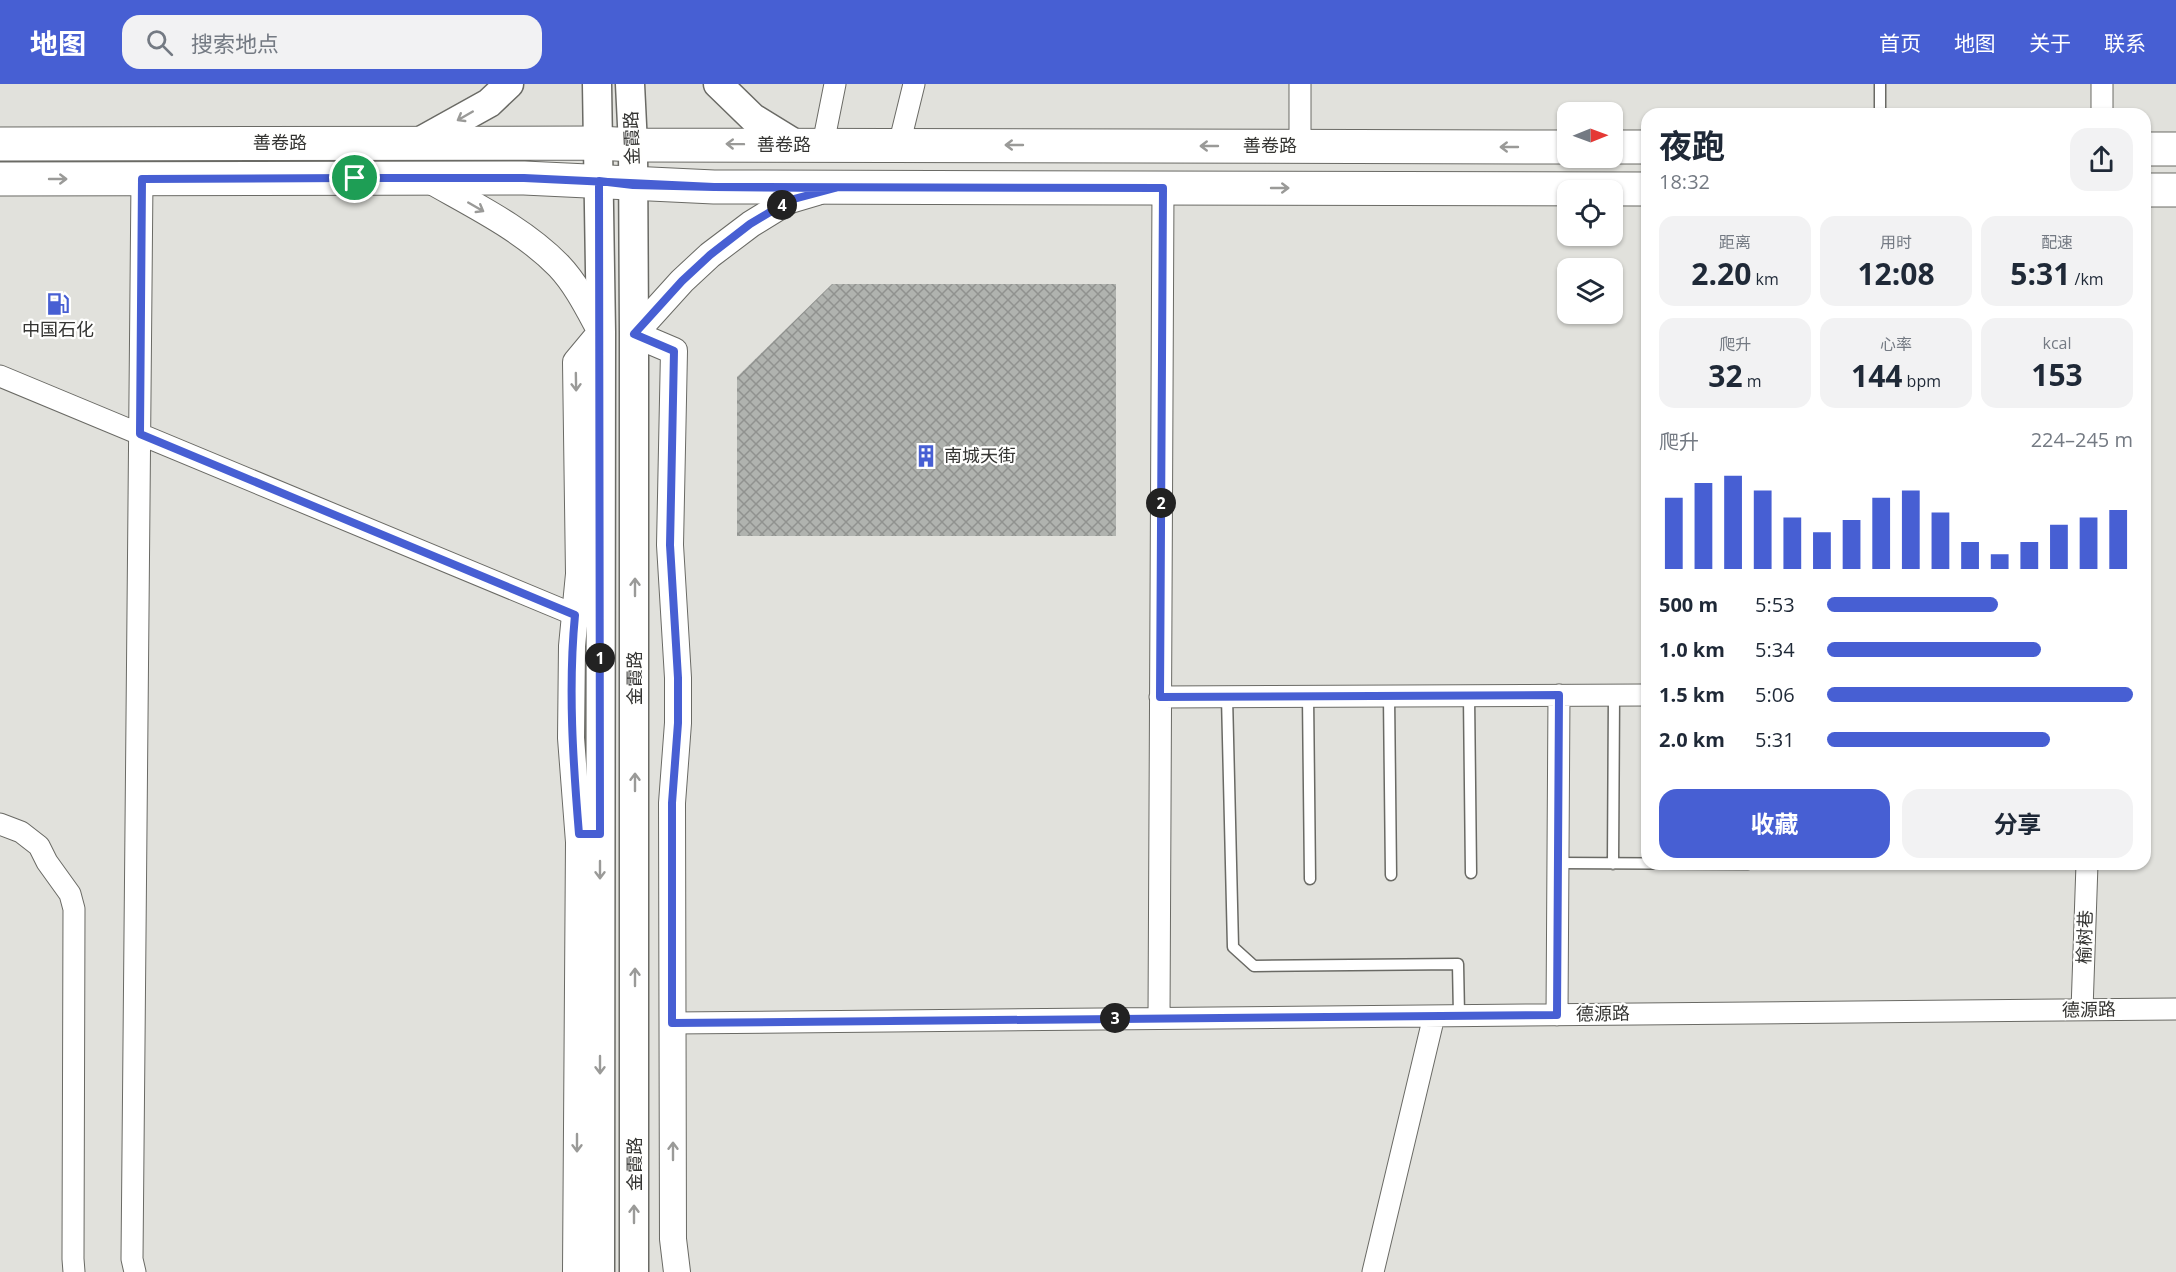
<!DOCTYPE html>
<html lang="zh">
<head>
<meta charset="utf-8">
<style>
	body { margin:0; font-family:"Open Sans","Noto Sans SC",sans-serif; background:#f2f2f3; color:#1f2937; height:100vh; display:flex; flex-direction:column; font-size:22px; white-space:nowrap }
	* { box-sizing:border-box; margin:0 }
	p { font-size:20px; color:#747a83 }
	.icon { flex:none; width:33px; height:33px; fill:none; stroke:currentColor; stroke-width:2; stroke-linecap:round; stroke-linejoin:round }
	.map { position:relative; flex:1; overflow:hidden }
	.details { position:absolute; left:1641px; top:24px; width:510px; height:762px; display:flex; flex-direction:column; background:#fff; border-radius:18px; box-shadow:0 2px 4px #0004 }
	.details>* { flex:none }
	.needle { width:39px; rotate:89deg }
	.buttons { position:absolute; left:1557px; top:18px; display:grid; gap:12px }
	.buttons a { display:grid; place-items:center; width:66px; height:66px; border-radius:12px; background:#fff; box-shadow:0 2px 4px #0004; font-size:30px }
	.pin { position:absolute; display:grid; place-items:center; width:51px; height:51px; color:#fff; margin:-26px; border:3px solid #fff; border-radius:50%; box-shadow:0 2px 6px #0007 }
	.km { position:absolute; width:30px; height:30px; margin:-15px; border-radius:50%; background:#222; color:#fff; font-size:16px; line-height:30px; text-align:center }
	.round { display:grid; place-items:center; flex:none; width:63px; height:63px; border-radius:18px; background:#f2f2f3 }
	.head { display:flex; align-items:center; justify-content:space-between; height:102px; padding:0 18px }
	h1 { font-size:33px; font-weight:700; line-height:45px }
	.figures { display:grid; grid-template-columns:repeat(3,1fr); gap:9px; height:102px; padding:6px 18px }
	.figures div { display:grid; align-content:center; border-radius:15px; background:#f2f2f3; text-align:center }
	.figures b { font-size:30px; font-weight:700 }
	.figures small { font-size:16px; font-weight:400 }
	.figures p { font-size:16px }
	.chart { height:168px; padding:12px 18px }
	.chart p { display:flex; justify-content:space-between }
	.chart svg { width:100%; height:108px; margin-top:6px; stroke:#475fd3; stroke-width:6 }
	.cta { display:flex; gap:12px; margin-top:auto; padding:12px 18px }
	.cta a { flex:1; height:69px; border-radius:18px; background:#475fd3; color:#fff; font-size:24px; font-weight:700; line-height:69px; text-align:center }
	.cta a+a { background:#f2f2f3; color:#1f2937 }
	ul { padding:0 18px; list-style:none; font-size:20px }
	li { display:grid; grid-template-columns:96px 72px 1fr; align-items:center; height:45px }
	li i { height:15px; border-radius:8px; background:#475fd3 }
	header { display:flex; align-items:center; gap:36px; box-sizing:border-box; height:84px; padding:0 30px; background:#475fd3; color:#fff }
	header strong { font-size:28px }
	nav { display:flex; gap:33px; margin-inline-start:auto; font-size:21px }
	.search { width:420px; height:54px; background:#f2f2f3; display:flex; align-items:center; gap:15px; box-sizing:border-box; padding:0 21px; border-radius:18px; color:#747a83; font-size:22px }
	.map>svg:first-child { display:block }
</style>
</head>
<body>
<header>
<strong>地图</strong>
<div class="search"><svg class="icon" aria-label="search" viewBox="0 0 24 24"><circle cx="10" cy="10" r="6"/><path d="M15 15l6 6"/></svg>搜索地点</div>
<nav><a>首页</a><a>地图</a><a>关于</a><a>联系</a></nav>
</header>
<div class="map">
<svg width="2176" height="1188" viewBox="0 0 2176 1188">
	<defs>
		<pattern id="building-cross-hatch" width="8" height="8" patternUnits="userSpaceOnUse" patternTransform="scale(1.5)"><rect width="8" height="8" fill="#b0b3af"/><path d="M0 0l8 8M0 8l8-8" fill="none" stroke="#90928f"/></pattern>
	</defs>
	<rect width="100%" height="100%" fill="#e1e1dc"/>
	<!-- building -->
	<path fill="url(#building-cross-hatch)" d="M832 200H1116V452H737V293Z"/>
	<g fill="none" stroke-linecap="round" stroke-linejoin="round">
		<!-- service casing -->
		<g stroke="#6a6a65" stroke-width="13">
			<path id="service" d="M1880 30V0
				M1308 612 1310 795
				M1389 612 1391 791
				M1469 612 1471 789
				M1227 613 1233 863 1254 882 1458 880 1459 931
				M1558 779 1748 780
				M1613 780 1614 611"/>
		</g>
		<!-- minor casing -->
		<g stroke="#6a6a65" stroke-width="23">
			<path id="minor" d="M2102 30V0
				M823 60 835 0
				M899 61 914 0
				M1300 62V0
				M0 292 575 531
				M1160 613 1647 611
				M0 740 21 748 39 762 47 778 70 810 74 825 73 1175 74 1188
				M2082 926 2087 780
				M1557 931 1559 611
				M1159 934 1163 104
				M672 939 2176 925
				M135 1188 132 1175 142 95
				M1373 1188 1434 932"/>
		</g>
		<!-- tertiary casing -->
		<g stroke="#6a6a65" stroke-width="28">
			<path id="tertiary" d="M426 94C471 120 522 144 559 182 577 201 589 226 601 248L576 278 579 490 572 562 571 654 579 758 576 1188
				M677 1188 673 1155 672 719 678 639V594L670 461 674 267 634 250 682 197 710 171 751 140 790 116 817 108"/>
		</g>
		<!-- secondary casing -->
		<g stroke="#6a6a65" stroke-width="31">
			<path id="secondary" d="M597 0 601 248 600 1188
				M630 0 633 61 634 250V1188
				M718 0 753 34 797 61
				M417 59 489 19 509 0"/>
		</g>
		<!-- primary casing -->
		<g stroke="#6a6a65" stroke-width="35">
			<path id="primary" d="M0 60 599 59 633 61 1568 63
				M1612 63H1647
				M2145 65H2176
				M0 95 524 94 714 103 1647 105
				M2145 106H2176"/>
		</g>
		<!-- service -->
		<use href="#service" stroke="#fff" stroke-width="10"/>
		<!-- minor -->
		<use href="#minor" stroke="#fff" stroke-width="21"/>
		<!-- tertiary -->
		<use href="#tertiary" stroke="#fff" stroke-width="26"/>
		<!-- secondary -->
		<use href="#secondary" stroke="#fff" stroke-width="28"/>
		<!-- primary -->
		<use href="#primary" stroke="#fff" stroke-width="33"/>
	</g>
	<!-- one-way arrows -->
	<defs><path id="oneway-shaft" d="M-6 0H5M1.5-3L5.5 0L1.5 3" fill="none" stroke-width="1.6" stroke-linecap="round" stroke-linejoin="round" transform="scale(1.5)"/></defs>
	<g stroke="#9a9a98">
		<use href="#oneway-shaft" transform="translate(465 32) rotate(150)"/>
		<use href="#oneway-shaft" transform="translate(735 60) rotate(-179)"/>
		<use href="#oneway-shaft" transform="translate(1014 61) rotate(-180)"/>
		<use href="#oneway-shaft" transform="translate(1209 62) rotate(-180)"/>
		<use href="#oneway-shaft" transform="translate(1509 63) rotate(-180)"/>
		<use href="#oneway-shaft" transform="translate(58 95)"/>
		<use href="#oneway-shaft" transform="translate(1280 104)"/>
		<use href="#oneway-shaft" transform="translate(476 123) rotate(30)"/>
		<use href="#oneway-shaft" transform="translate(576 298) rotate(89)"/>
		<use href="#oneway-shaft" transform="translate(635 503) rotate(-90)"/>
		<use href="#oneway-shaft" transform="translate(635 698) rotate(-90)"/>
		<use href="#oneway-shaft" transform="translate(600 786) rotate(90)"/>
		<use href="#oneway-shaft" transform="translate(635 893) rotate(-90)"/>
		<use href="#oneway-shaft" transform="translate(600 981) rotate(90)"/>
		<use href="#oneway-shaft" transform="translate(577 1059) rotate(90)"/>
		<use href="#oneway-shaft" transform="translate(673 1067) rotate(-90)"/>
		<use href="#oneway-shaft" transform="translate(634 1130) rotate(-90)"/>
	</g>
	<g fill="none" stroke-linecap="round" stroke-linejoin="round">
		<!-- route casing -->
		<g stroke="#fff" stroke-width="12">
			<path id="route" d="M355 94 142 95 140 350 575 531C568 604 573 677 579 750H600L599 97 633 101 714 103 1163 104 1160 613 1559 611 1557 931 672 939V719L678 639V594L670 461 674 267 634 250 682 197 710 171 750 140 790 116 835 104 714 103 524 94H355"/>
		</g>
		<!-- route -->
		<use href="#route" stroke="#475fd3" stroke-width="8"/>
	</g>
	<!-- icons -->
	<defs>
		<g id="fuel-bare" transform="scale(1.8)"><path d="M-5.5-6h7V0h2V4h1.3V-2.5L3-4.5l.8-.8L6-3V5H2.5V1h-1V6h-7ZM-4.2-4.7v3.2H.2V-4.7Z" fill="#475fd3" stroke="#fffffe" stroke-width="2.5" paint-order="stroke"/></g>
		<g id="building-bare" transform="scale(1.8)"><path d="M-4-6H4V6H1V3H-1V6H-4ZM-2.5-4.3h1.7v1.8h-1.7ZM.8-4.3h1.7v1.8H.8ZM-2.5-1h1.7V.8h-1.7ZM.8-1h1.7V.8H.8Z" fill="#475fd3" stroke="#fffffe" stroke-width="2.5" paint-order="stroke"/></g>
	</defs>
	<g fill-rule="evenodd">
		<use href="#fuel-bare" x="58" y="220"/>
		<use href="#building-bare" x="926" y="372"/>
	</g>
	<g text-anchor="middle" stroke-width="4.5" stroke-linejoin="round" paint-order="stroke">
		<!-- street labels -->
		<g font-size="18" fill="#343432" stroke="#fffffe">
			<text transform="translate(632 54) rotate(-92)" y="6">金霞路</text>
			<text x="280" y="65">善卷路</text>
			<text x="784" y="67">善卷路</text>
			<text x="1270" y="68">善卷路</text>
			<text transform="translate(635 594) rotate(-90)" y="6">金霞路</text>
			<text transform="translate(2085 853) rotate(-88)" y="6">榆树巷</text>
			<text transform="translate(2089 926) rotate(-1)" y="6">德源路</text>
			<text transform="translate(1603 930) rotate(-1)" y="6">德源路</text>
			<text transform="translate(635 1080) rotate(-90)" y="6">金霞路</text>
		</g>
		<!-- poi labels -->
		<g font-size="18" fill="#343432" stroke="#fffffe">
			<text x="58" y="252">中国石化</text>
			<text x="944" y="378" text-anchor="start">南城天街</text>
		</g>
	</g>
</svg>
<div class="buttons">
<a><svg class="needle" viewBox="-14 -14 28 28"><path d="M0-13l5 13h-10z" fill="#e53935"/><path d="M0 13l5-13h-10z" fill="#747a83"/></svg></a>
<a><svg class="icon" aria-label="locate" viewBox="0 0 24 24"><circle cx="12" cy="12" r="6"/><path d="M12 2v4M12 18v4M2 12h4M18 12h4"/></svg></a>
<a><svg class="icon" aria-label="layers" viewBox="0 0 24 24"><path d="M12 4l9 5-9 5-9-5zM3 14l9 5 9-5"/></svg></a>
</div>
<div class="pin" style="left:355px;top:94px;background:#1e9e55"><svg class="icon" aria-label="arrive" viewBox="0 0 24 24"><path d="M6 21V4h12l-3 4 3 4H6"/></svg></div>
<b class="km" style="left:600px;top:574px">1</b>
<b class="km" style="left:1161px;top:419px">2</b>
<b class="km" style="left:1115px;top:934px">3</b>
<b class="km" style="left:782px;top:121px">4</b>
<section class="details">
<div class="head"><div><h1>夜跑</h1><p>18:32</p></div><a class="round"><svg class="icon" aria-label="share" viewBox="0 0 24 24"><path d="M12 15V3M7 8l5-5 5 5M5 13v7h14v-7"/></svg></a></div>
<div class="figures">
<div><p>距离</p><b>2.20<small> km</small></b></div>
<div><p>用时</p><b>12:08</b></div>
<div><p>配速</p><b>5:31<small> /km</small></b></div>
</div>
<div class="figures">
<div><p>爬升</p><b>32<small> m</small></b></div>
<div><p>心率</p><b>144<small> bpm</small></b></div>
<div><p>kcal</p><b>153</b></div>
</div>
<div class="chart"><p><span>爬升</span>224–245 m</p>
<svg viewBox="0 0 160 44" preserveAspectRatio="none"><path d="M5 44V15M15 44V9M25 44V6M35 44V12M45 44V23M55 44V29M65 44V24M75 44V15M85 44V12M95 44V21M105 44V33M115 44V38M125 44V33M135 44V26M145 44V23M155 44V20"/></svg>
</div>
<ul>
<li><b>500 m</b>5:53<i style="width:56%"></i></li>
<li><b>1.0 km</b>5:34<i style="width:70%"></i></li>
<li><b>1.5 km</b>5:06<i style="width:100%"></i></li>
<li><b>2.0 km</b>5:31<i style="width:73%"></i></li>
</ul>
<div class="cta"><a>收藏</a><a>分享</a></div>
</section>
</div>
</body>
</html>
